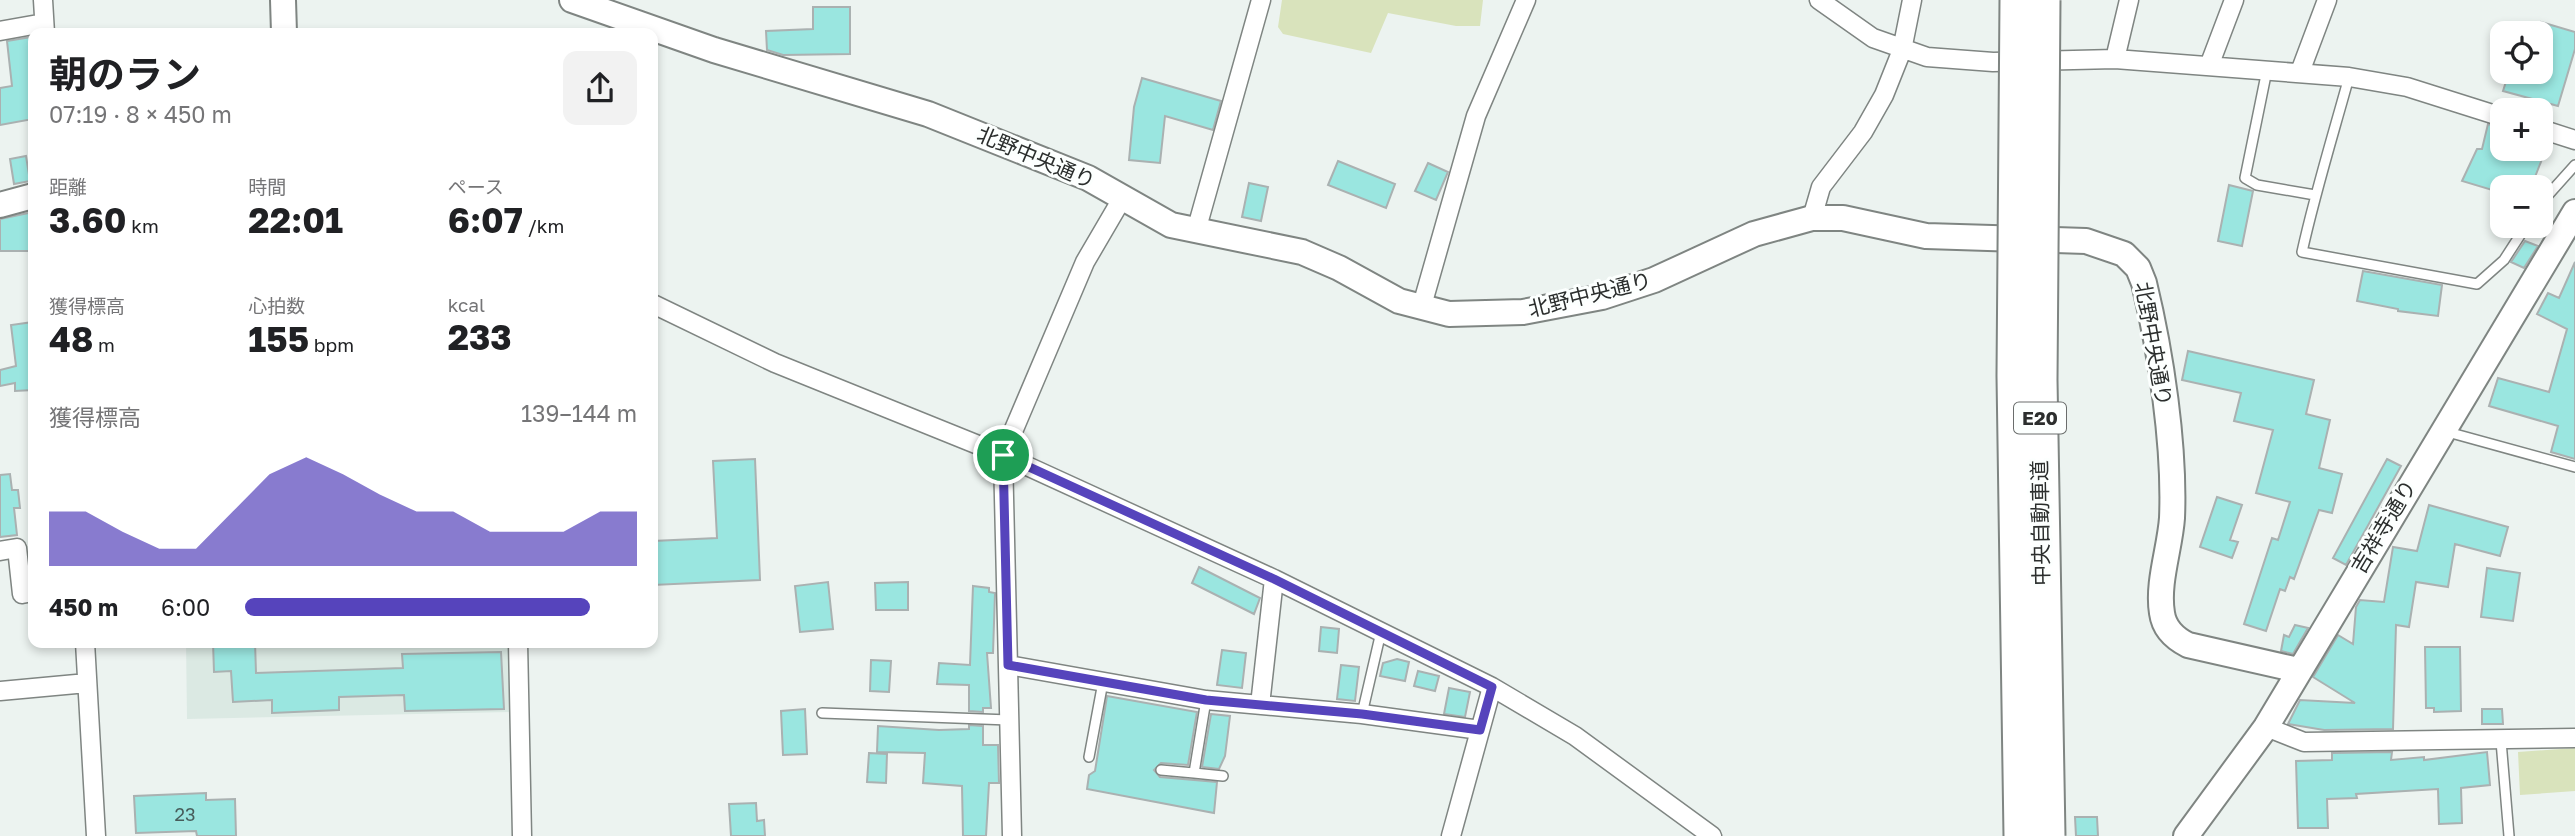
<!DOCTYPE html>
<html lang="ja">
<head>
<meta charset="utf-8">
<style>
	body { margin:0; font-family:"Golos Text","Noto Sans JP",sans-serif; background:#f2f2f2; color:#202124; height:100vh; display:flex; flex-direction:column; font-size:26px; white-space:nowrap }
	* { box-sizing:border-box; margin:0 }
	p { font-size:23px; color:#757577 }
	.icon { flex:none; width:38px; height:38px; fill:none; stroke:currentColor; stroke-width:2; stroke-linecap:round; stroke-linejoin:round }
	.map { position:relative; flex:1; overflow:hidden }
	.details { position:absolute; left:28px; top:28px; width:630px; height:620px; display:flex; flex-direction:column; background:#fff; border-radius:14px; box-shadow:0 4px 10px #0003 }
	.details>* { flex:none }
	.buttons { position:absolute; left:2490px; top:21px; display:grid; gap:14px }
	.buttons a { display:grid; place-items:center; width:63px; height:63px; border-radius:14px; background:#fff; box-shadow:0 4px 10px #0003; font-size:35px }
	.pin { position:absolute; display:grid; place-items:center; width:60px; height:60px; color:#fff; margin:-30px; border:4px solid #fff; border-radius:50%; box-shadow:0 2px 7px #0007 }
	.round { display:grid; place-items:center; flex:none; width:74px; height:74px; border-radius:14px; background:#f2f2f2 }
	.overview { display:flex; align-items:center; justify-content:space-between; height:119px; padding:0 21px }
	h1 { font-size:38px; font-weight:700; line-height:52px }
	.metrics { display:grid; grid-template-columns:repeat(3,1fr); gap:10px; height:119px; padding:7px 21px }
	.metrics div { display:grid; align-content:center }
	.metrics b { font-size:35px; font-weight:700 }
	.metrics small { font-size:19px; font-weight:400 }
	.metrics p { font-size:19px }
	.chart { height:196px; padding:14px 21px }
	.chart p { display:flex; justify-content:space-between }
	.chart svg { width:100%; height:126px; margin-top:7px; fill:#5644bc; opacity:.7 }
	ul { padding:0 21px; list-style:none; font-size:23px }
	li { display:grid; grid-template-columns:112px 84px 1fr; align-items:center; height:52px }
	li i { height:18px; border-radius:9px; background:#5644bc }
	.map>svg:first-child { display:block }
</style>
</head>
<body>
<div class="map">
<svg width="2575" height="836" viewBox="0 0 2575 836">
	<rect width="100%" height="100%" fill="#ecf3f0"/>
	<!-- built -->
	<path fill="#dbe9e3" d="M186 642H510L512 712 187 719Z"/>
	<!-- green -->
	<path fill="#d9e3bc" d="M1282 0H1483L1480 26H1456L1388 13 1371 53 1283 34 1278 27Z
		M2575 748V791L2520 795 2518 752Z"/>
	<!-- building -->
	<path fill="#9ae6e0" stroke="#aab1b1" stroke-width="2" d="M813 7H850V54L783 55 767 50 766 31 813 29Z
		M2541 22 2575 32V49L2558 106 2503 91 2509 72H2541Z
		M31 37 33 119 0 125V88L12 86 7 41Z
		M1142 78 1221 101 1213 130 1165 116 1160 163 1129 160 1134 107Z
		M2488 124 2502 128V149H2546L2531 187H2502V193L2462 181 2477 149H2482Z
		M26 156 30 181 14 184 10 159Z
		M1338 161 1395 184 1386 208 1328 185Z
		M1428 163 1448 172 1436 200 1415 191Z
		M1249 183 1268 187 1261 221 1242 217Z
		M2229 185 2253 191 2242 246 2218 241Z
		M33 212V251H0V219Z
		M2525 241 2538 246 2524 268 2511 262Z
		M2575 262V459L2551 452 2558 426 2489 406 2498 378 2549 392 2567 329 2537 314 2548 293 2559 298Z
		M2363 271 2442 285 2438 316 2398 311V309L2357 301Z
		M33 322V390L15 391V383L0 386V370L16 366 11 325Z
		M2188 351 2314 380 2306 414 2330 420 2319 468 2342 474 2332 513 2319 510 2294 579 2290 577 2285 591 2280 589 2266 631 2244 624 2272 538 2278 540 2290 502 2256 493 2273 430 2234 421 2241 393 2182 380Z
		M755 459 760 580 653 585V541L717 538 713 461Z
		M2387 459 2401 466 2346 565 2333 558Z
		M10 474 12 490H18L20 508H14L17 535 0 537V475Z
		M2217 497 2242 505 2230 540 2238 542 2232 558 2200 547Z
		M2429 505 2508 527 2500 556 2455 544 2448 587 2416 582 2409 627 2396 625 2393 729 2324 730 2288 724 2300 700 2355 703 2313 677 2338 635 2353 644 2356 607 2360 600 2384 602 2393 547 2417 551Z
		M1199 567 1260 598 1254 614 1192 583Z
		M2487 568 2520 573 2513 621 2481 617Z
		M828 582 833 629 800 632 795 586Z
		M908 582V610H876L875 583Z
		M973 586 989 588V592L995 593 993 653H987L991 708H983V712L969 711V685L937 684 939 663 970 665Z
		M2295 625 2308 628 2293 654 2281 651 2284 635 2289 637Z
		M1321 627 1339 629 1337 653 1319 651Z
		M213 642H255L256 673 403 668 402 654 501 652 504 709 405 711 404 695 339 697V710L272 713V700L233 702 231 671 214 672Z
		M2425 647H2460L2461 711 2434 712V708H2426Z
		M1222 650 1246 653 1242 688 1217 685Z
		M1397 659 1409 662 1405 681 1380 676 1383 663Z
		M871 660 891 661 889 692 870 691Z
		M1341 665 1359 667 1355 701 1337 699Z
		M1418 671 1439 676 1435 691 1414 686Z
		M1449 688 1470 692 1465 717 1444 714Z
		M1107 696 1197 712 1188 765 1161 763 1154 770 1160 777 1217 782 1214 813 1087 789 1089 775 1095 771Z
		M805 709 807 754 783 755 781 711Z
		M2482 709H2502L2503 724H2482Z
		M1211 714 1230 716 1225 756 1219 769 1202 767Z
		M969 725 983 726V745H998L999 783H989L986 836H963L962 786 923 783 925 753 877 752 878 726 939 730 969 729Z
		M2392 752 2391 760 2424 757V760L2487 752 2490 785 2461 788 2462 823 2439 824 2438 789 2356 794 2357 798 2327 799 2328 828H2298L2296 761 2332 760V753Z
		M869 753 887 754 886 783 867 782Z
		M206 793V800L235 799 236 836H197L196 831 136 833 134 796Z
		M756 803 757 821 764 820 765 836H731L729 804Z
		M2075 817H2097L2098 836H2076Z"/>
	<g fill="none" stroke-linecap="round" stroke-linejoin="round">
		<!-- lane casing -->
		<g stroke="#7f8582" stroke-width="12">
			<path id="lane" d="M2267 70 2245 178 2257 185 2315 195
				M2349 77C2333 135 2315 193 2302 252L2477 284 2504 260 2526 226
				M2541 203 2575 165
				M2444 431 2575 467
				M822 713 1009 720
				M1362 714 1381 632
				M2501 741 2509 836
				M1089 757 1103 682
				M1161 770 1194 773 1206 700
				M1194 773 1223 776"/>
		</g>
		<!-- street casing -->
		<g stroke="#7f8582" stroke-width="21">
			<path id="street" d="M43 0 45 33
				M1819 0 1873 38 1927 57 1993 62 2115 59 2349 77 2407 87 2502 117
				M0 31 44 23
				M2115 59 2129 0
				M2209 66 2234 0
				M2300 72 2327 0
				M2541 129 2575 140
				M1123 197 1085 262 1003 455 1274 579 1492 687
				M1812 218 1821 187 1863 132 1884 95 1902 50 1912 0
				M1196 231 1261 0
				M653 304 775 363 1003 455 1012 836
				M1421 309 1476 116 1526 0
				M0 551 17 548 22 594 33 592
				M85 642 96 836
				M518 642 522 836
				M1008 665 1206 700 1362 714 1480 730
				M0 691 87 683
				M1260 705 1274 579
				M2266 727 2304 742 2575 738
				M1451 836 1492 687 1575 736 1712 836"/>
		</g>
		<!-- secondary casing -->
		<g stroke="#7f8582" stroke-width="28">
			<path id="secondary" d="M283 0 284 33
				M572 0 714 50 928 114 1088 178 1171 225 1302 252 1339 268 1399 301 1449 314 1523 312 1602 297 1654 280 1754 234 1812 218H1843L1926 236 2086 241 2124 254 2138 268 2144 283C2161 353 2175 446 2172 518 2170 548 2157 583 2162 613 2164 628 2174 638 2188 645L2298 670
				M0 205 33 196
				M2186 836 2266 727 2575 212"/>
		</g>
		<!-- lane -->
		<use href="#lane" stroke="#fff" stroke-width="9"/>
		<!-- street -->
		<use href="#street" stroke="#fff" stroke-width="18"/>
		<!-- secondary -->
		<use href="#secondary" stroke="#fff" stroke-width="24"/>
		<!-- highway-bridge casing -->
		<g stroke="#7f8582" stroke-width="37" stroke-linecap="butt">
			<path id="highway-bridge" d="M2017 0 2014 376 2021 836
				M2043 0 2040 380 2048 836"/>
		</g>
		<!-- highway-bridge -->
		<use href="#highway-bridge" stroke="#fff" stroke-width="33"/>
	</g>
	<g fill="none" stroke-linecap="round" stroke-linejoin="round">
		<!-- route casing -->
		<g stroke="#fff" stroke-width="14">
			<path id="route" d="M1003 455 1274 579 1492 687 1480 730 1362 714 1206 700 1008 665Z"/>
		</g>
		<!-- route -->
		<use href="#route" stroke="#5644bc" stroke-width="9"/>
	</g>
	<g text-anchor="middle" stroke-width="6" stroke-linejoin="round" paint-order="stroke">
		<!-- number labels -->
		<g font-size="18" fill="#475c5a">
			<text x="185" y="821">23</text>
		</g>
		<!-- shield labels -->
		<rect fill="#fcfffe" stroke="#6a6d6c" stroke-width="2" x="2014" y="402.5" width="52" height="31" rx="5"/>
		<g font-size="19" font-weight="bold" fill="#2b2e2d">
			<text x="2040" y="425">E20</text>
		</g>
		<!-- street labels -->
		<g font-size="21" fill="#2b2e2d" stroke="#fcfffe">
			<text transform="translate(1036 158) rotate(23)" y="7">北野中央通り</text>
			<text transform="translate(1590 295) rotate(-14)" y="7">北野中央通り</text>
			<text transform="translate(2153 344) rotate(80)" y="7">北野中央通り</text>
			<text transform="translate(2041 523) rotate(-91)" y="7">中央自動車道</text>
			<text transform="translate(2384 527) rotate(-59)" y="7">吉祥寺通り</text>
		</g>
	</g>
</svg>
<div class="buttons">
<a><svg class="icon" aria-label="locate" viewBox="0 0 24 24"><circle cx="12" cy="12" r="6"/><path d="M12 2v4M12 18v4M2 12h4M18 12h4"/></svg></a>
<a>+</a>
<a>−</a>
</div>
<div class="pin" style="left:1003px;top:455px;background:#1e9e55"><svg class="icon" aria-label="arrive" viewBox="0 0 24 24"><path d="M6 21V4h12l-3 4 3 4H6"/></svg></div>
<section class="details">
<div class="overview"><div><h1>朝のラン</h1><p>07:19 · 8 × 450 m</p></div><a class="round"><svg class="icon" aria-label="share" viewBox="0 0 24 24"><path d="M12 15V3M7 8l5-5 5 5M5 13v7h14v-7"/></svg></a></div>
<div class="metrics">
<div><p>距離</p><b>3.60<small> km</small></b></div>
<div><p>時間</p><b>22:01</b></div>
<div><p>ペース</p><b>6:07<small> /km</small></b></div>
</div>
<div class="metrics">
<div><p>獲得標高</p><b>48<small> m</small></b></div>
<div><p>心拍数</p><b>155<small> bpm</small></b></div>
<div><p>kcal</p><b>233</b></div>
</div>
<div class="chart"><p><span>獲得標高</span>139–144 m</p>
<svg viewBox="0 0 160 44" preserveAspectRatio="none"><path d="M0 44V25L10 25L20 32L30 38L40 38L50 25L60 12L70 6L80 12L90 19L100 25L110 25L120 32L130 32L140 32L150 25L160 25V44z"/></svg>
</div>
<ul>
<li><b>450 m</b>6:00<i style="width:88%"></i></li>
</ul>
</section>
</div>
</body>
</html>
